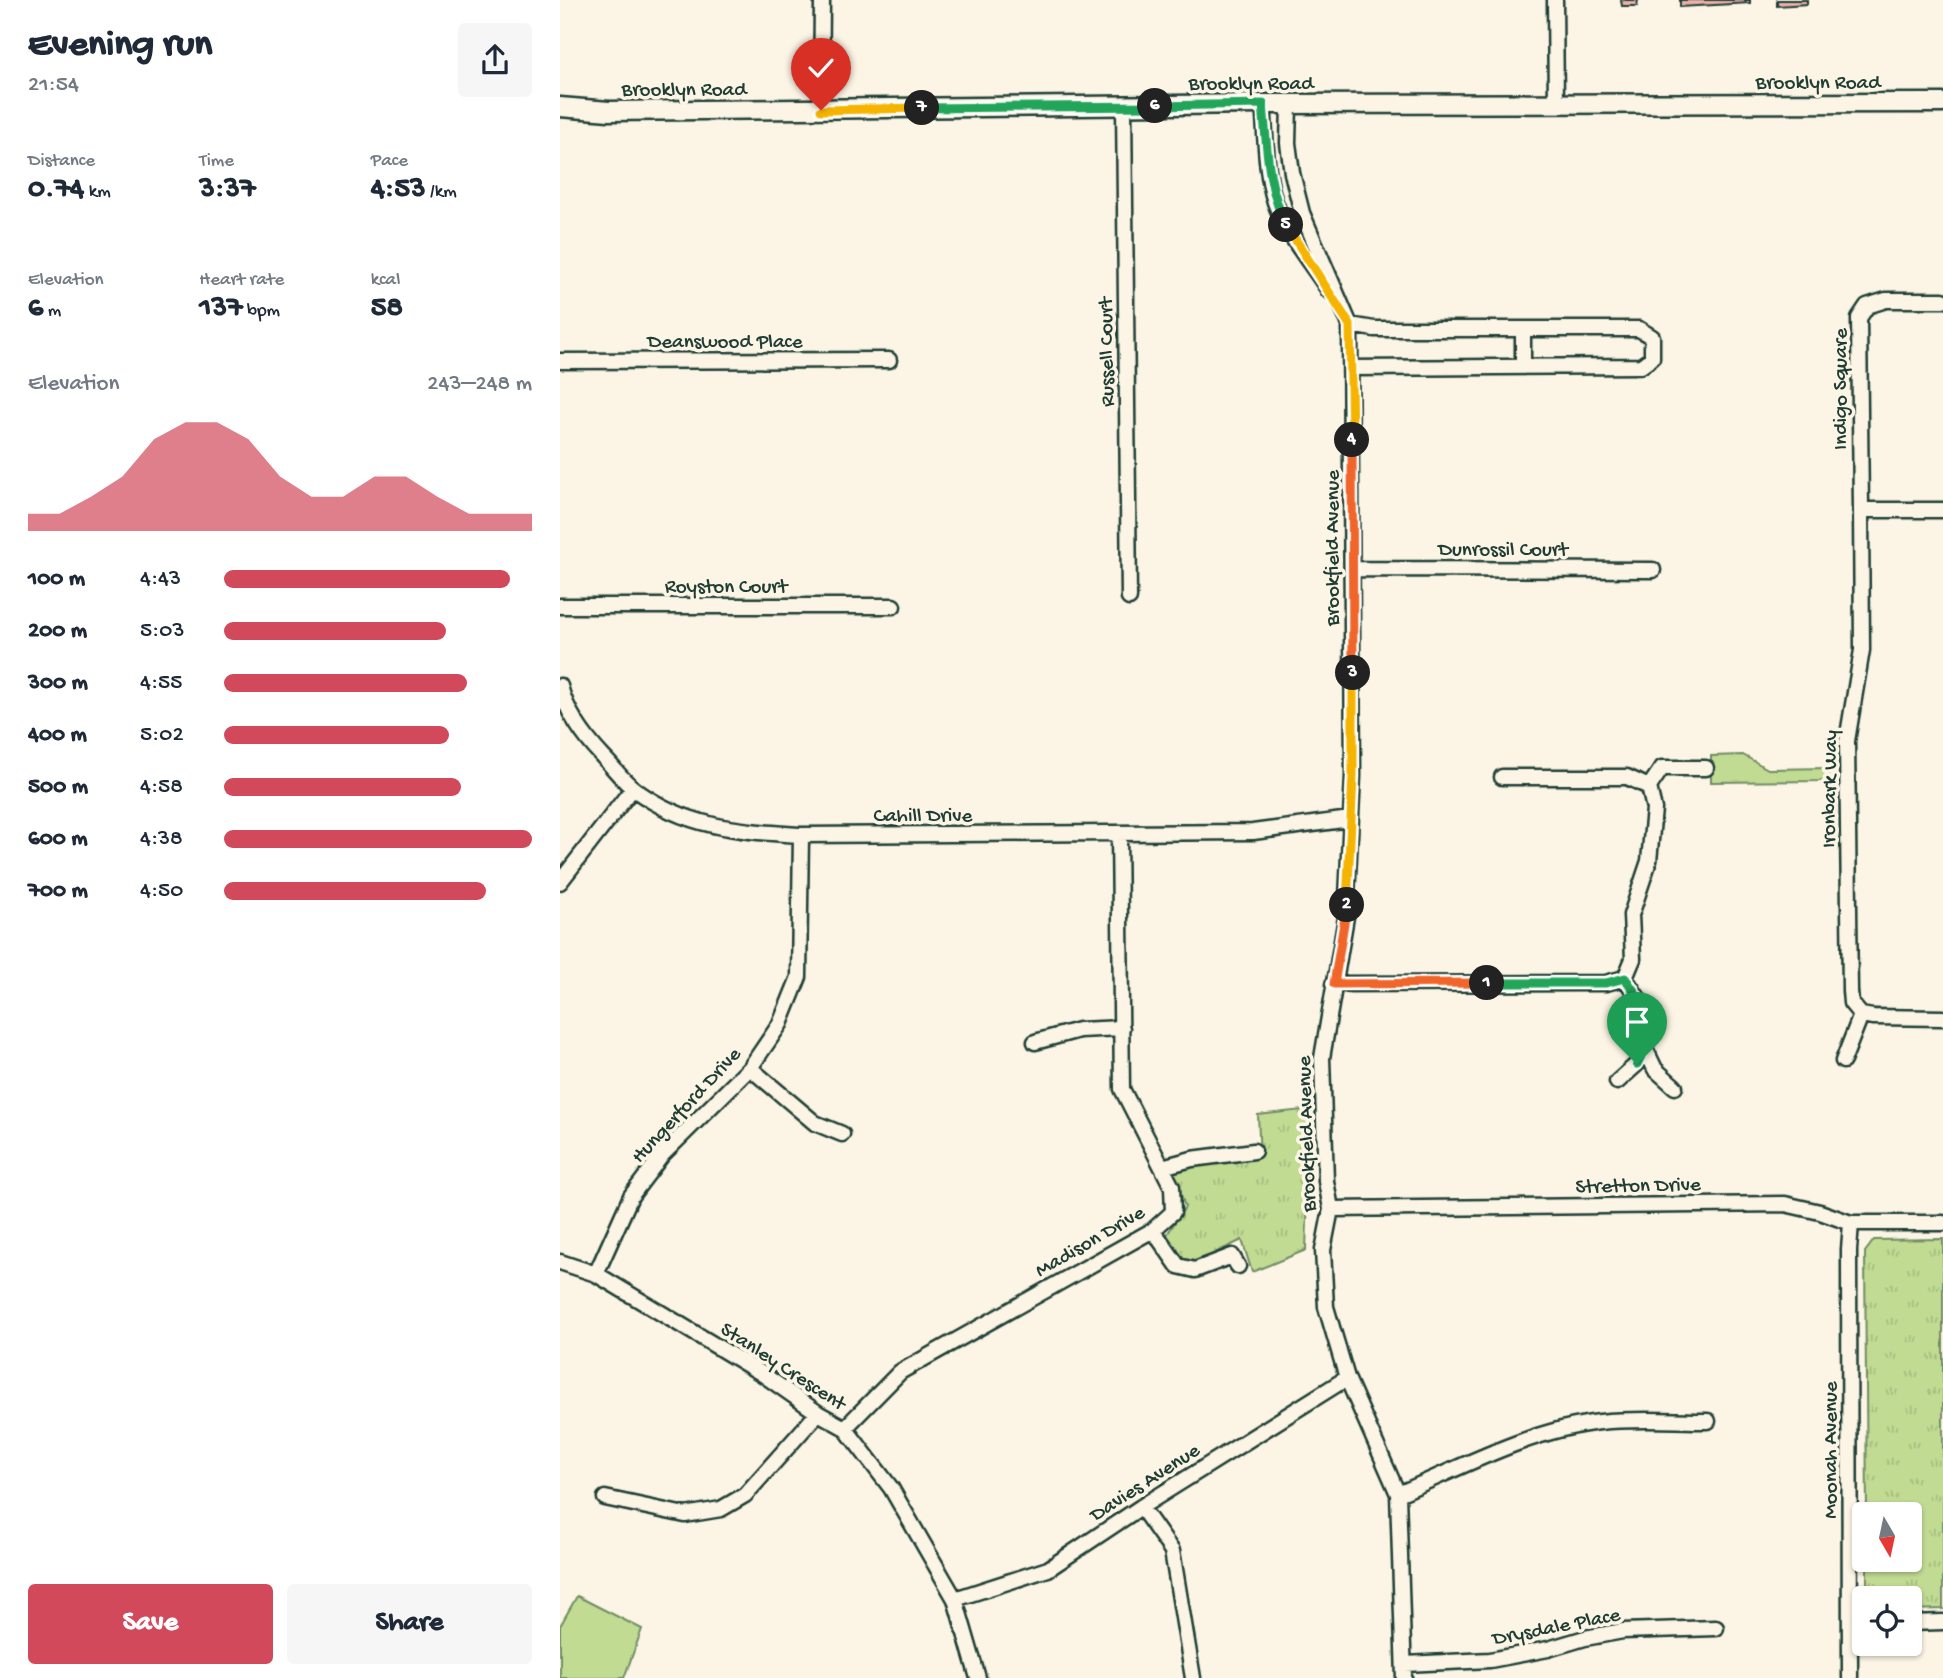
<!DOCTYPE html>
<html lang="en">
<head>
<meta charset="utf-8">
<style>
	body { margin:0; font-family:"Gochi Hand",sans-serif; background:#f6f6f7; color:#1f2937; height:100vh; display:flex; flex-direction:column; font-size:26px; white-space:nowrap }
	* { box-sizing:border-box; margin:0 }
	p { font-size:23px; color:#747a83 }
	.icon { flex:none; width:38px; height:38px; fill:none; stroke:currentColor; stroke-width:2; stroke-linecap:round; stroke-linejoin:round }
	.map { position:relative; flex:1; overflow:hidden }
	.details { display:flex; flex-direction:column; background:#fff; width:560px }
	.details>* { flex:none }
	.needle { width:46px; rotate:171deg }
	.fabs { position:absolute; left:1292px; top:1502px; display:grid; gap:14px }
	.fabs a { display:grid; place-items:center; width:70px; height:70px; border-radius:7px; background:#fff; box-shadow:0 2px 5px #0004; font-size:35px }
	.pin { position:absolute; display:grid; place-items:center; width:60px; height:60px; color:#fff; margin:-72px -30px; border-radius:50% 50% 50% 0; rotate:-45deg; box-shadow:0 0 7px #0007 }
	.pin .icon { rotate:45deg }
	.km { position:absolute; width:35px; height:35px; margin:-18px; border-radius:50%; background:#222; color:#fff; font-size:19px; line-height:35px; text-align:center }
	.round { display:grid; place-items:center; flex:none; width:74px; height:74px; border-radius:7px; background:#f6f6f7 }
	.summary { display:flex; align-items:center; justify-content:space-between; height:119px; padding:0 28px }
	h1 { font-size:38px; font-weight:700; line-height:52px }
	.figures { display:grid; grid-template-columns:repeat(3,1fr); gap:10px; height:119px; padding:7px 28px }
	.figures div { display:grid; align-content:center }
	.figures b { font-size:30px; font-weight:700 }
	.figures small { font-size:19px; font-weight:400 }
	.figures p { font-size:19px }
	.chart { height:196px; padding:14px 28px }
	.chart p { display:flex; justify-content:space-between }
	.chart svg { width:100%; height:126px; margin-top:7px; fill:#d1495b; opacity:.7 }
	.primary-button { display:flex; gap:14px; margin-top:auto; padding:14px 28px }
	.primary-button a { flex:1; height:80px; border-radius:7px; background:#d1495b; color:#fff; font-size:28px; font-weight:700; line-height:80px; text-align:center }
	.primary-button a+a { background:#f6f6f7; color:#1f2937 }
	ul { padding:0 28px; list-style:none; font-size:23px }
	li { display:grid; grid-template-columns:112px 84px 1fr; align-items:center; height:52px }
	li i { height:18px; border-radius:9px; background:#d1495b }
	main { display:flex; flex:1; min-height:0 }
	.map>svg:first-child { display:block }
</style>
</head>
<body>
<main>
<section class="details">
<div class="summary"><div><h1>Evening run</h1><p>21:54</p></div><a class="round"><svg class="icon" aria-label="share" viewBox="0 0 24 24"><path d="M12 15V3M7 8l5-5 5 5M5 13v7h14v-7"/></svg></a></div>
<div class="figures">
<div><p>Distance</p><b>0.74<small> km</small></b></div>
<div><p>Time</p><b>3:37</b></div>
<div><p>Pace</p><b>4:53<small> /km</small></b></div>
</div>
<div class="figures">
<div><p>Elevation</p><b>6<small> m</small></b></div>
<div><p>Heart rate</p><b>137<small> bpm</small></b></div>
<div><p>kcal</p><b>58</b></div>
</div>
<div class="chart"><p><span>Elevation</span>243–248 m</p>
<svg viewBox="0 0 160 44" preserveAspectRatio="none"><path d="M0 44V38L10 38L20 32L30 25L40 12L50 6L60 6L70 12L80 25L90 32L100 32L110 25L120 25L130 32L140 38L150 38L160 38V44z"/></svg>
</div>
<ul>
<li><b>100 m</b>4:43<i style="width:93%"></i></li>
<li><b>200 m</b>5:03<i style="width:72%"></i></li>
<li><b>300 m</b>4:55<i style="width:79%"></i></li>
<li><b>400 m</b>5:02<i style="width:73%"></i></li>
<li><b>500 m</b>4:58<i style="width:77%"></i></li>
<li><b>600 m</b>4:38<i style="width:100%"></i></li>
<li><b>700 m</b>4:50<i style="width:85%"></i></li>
</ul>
<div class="primary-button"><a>Save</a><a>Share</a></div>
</section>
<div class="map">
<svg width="1383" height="1678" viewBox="0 0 1383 1678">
	<defs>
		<pattern id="park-tufts" width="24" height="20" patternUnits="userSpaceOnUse" patternTransform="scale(1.75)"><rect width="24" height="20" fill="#c1db93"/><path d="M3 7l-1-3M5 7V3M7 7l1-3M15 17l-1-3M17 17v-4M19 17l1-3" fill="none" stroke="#a5bd7f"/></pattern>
	</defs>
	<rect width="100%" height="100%" fill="#fcf5e5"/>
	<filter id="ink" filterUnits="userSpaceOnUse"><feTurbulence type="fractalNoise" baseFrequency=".0143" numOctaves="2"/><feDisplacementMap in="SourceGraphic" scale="14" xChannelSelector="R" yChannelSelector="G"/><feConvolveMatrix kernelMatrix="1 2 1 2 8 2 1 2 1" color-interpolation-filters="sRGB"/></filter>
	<g filter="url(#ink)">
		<!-- green -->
		<path fill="#c1db93" stroke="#708c64" stroke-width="2" d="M1183 755 1208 769 1269 768V781L1151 782V756Z
			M17 1596 82 1629 64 1678H0V1626Z"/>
		<!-- park -->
		<path fill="url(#park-tufts)" stroke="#708c64" stroke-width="2" d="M751 1109 746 1250 692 1272 682 1240 626 1267 606 1236 625 1207 613 1169 700 1157 698 1115Z
			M1383 1239V1609L1349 1610V1598H1307V1559H1349V1514H1307L1305 1252 1314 1240Z"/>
		<!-- building -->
		<path fill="#ebb0a7" stroke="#1f3d34" stroke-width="2" d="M1061 0H1078L1077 6H1062Z
			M1120 0H1190V3L1120 7Z
			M1217 0H1247V4L1217 6Z"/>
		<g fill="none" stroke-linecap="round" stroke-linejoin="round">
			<!-- minor casing -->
			<g stroke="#1f3d34" stroke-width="19">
				<path id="minor" d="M995 0 996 105
					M703 104C706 137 705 171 715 202 726 234 751 263 769 291
					M729 105 728 143 732 173 742 213 790 325 793 776 786 917 762 1058 766 1181 771 1209 763 1250 766 1307 787 1378 838 1494 844 1678
					M564 106 569 598
					M261 110 262 0
					M790 325 814 329H1079L1092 337V358L1081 366 791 368
					M0 361 329 360
					M963 367V329
					M1301 510 1299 318 1307 306 1326 300H1383
					M793 569 1093 570
					M0 606H333
					M0 686C7 714 25 738 44 758 54 768 63 781 74 789 126 828 179 831 241 835L693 832 790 819
					M1089 787 1102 768H1146
					M0 882 73 788
					M773 984 1046 983 1065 978 1073 959 1071 915 1089 861 1094 809 1089 787 1067 777H942
					M1301 1015 1291 1003 1290 991 1287 741 1302 650 1301 510H1383
					M1301 1015 1313 1017 1383 1018
					M475 1042 519 1030 562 1028
					M1085 1048 1095 1069 1115 1087
					M1283 1061 1301 1015
					M190 1068 255 1123 282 1134
					M1057 1082 1077 1064 1085 1048V1009L1065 978
					M602 1167 632 1159 694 1151
					M771 1209 1225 1204 1260 1212 1291 1223H1383
					M593 1230 618 1266 635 1270 672 1256 678 1266
					M0 1262 36 1274 201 1373 258 1413 285 1428 331 1488 395 1599 418 1678
					M36 1274 71 1196 102 1155 190 1068 220 1024 239 977 241 835
					M285 1428 340 1372 593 1230 613 1212 612 1187 562 1089 559 834
					M838 1494C902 1467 970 1430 1040 1422 1075 1418 1113 1421 1148 1421
					M45 1498 125 1515 161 1509 185 1495 258 1413
					M581 1507 612 1551 633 1678
					M395 1599 488 1569 581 1507 787 1378
					M1349 1623 1383 1622
					M845 1664 930 1660 988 1649 1025 1638 1063 1631 1156 1628
					M1290 1678 1289 1250 1291 1223"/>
			</g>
			<!-- tertiary casing -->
			<g stroke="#1f3d34" stroke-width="23">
				<path id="tertiary" d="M0 107 49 111 703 104 1383 103"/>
			</g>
			<!-- minor -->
			<use href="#minor" stroke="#fcf5e5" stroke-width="14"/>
			<!-- tertiary -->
			<use href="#tertiary" stroke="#fcf5e5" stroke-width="18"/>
		</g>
	</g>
	<g fill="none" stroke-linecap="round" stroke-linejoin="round" filter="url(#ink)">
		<!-- split-1 casing -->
		<g stroke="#fff" stroke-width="14">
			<path id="split-1" d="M927 983H1046L1065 978C1086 1006 1095 1031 1077 1064"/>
		</g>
		<!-- split-2 casing -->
		<g stroke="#fff" stroke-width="14">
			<path id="split-2" d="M787 905 774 984 927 983"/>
		</g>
		<!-- split-3 casing -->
		<g stroke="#fff" stroke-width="14">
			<path id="split-3" d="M787 905 793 776V673"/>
		</g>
		<!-- split-4 casing -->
		<g stroke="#fff" stroke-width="14">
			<path id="split-4" d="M792 440 793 673"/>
		</g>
		<!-- split-5 casing -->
		<g stroke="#fff" stroke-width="14">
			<path id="split-5" d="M726 225 790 325 792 440"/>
		</g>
		<!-- split-6 casing -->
		<g stroke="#fff" stroke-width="14">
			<path id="split-6" d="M595 106 703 104C707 147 707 187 726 225"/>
		</g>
		<!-- split-7 casing -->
		<g stroke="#fff" stroke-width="14">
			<path id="split-7" d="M362 108 595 106"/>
		</g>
		<!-- split-8 casing -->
		<g stroke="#fff" stroke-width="14">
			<path id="split-8" d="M261 110 362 108"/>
		</g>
		<!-- split-1 -->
		<use href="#split-1" stroke="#22a559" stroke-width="9"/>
		<!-- split-2 -->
		<use href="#split-2" stroke="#f0652b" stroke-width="9"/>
		<!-- split-3 -->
		<use href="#split-3" stroke="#f5b400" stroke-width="9"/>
		<!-- split-4 -->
		<use href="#split-4" stroke="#f0652b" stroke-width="9"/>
		<!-- split-5 -->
		<use href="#split-5" stroke="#f5b400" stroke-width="9"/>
		<!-- split-6 -->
		<use href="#split-6" stroke="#22a559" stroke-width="9"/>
		<!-- split-7 -->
		<use href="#split-7" stroke="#22a559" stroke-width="9"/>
		<!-- split-8 -->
		<use href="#split-8" stroke="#f5b400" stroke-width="9"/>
	</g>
	<g text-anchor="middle" stroke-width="7" stroke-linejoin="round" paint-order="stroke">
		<!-- street labels -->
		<g font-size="21" fill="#1f3d34" stroke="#fcf5e5">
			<text x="1258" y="88">Brooklyn Road</text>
			<text x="691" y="89">Brooklyn Road</text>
			<text x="124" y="95">Brooklyn Road</text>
			<text x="165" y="347">Deanswood Place</text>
			<text transform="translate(545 352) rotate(-91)" y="7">Russell Court</text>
			<text transform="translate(1279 389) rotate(-90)" y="7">Indigo Square</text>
			<text transform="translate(771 548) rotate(-90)" y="7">Brookfield Avenue</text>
			<text x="943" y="555">Dunrossil Court</text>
			<text x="166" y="592">Royston Court</text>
			<text transform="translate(1268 789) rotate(-89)" y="7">Ironbark Way</text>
			<text x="363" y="821">Cahill Drive</text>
			<text transform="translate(125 1104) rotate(-47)" y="7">Hungerford Drive</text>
			<text transform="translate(745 1134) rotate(-92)" y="7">Brookfield Avenue</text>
			<text transform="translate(1078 1184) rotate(-1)" y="7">Stretton Drive</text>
			<text transform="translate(529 1240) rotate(-30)" y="7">Madison Drive</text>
			<text transform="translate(224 1365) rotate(33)" y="7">Stanley Crescent</text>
			<text transform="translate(1269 1450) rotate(-90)" y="7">Moonah Avenue</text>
			<text transform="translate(584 1481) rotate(-33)" y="7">Davies Avenue</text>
			<text transform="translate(996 1625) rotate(-11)" y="7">Drysdale Place</text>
		</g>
	</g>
</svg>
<div class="fabs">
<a><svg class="needle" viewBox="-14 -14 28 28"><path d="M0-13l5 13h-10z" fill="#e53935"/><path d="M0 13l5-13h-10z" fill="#747a83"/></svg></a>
<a><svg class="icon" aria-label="locate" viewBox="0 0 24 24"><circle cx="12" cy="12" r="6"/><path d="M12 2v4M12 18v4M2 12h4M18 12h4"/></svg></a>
</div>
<div class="pin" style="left:1077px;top:1064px;background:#1e9e55"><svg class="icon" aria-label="arrive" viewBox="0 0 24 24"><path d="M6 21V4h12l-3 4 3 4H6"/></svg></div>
<div class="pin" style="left:261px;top:110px;background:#d93025"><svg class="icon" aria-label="check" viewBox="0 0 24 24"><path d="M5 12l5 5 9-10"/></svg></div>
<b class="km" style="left:927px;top:983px">1</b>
<b class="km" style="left:787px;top:905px">2</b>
<b class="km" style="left:793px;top:673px">3</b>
<b class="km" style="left:792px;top:440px">4</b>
<b class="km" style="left:726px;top:225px">5</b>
<b class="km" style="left:595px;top:106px">6</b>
<b class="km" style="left:362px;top:108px">7</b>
</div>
</main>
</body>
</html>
